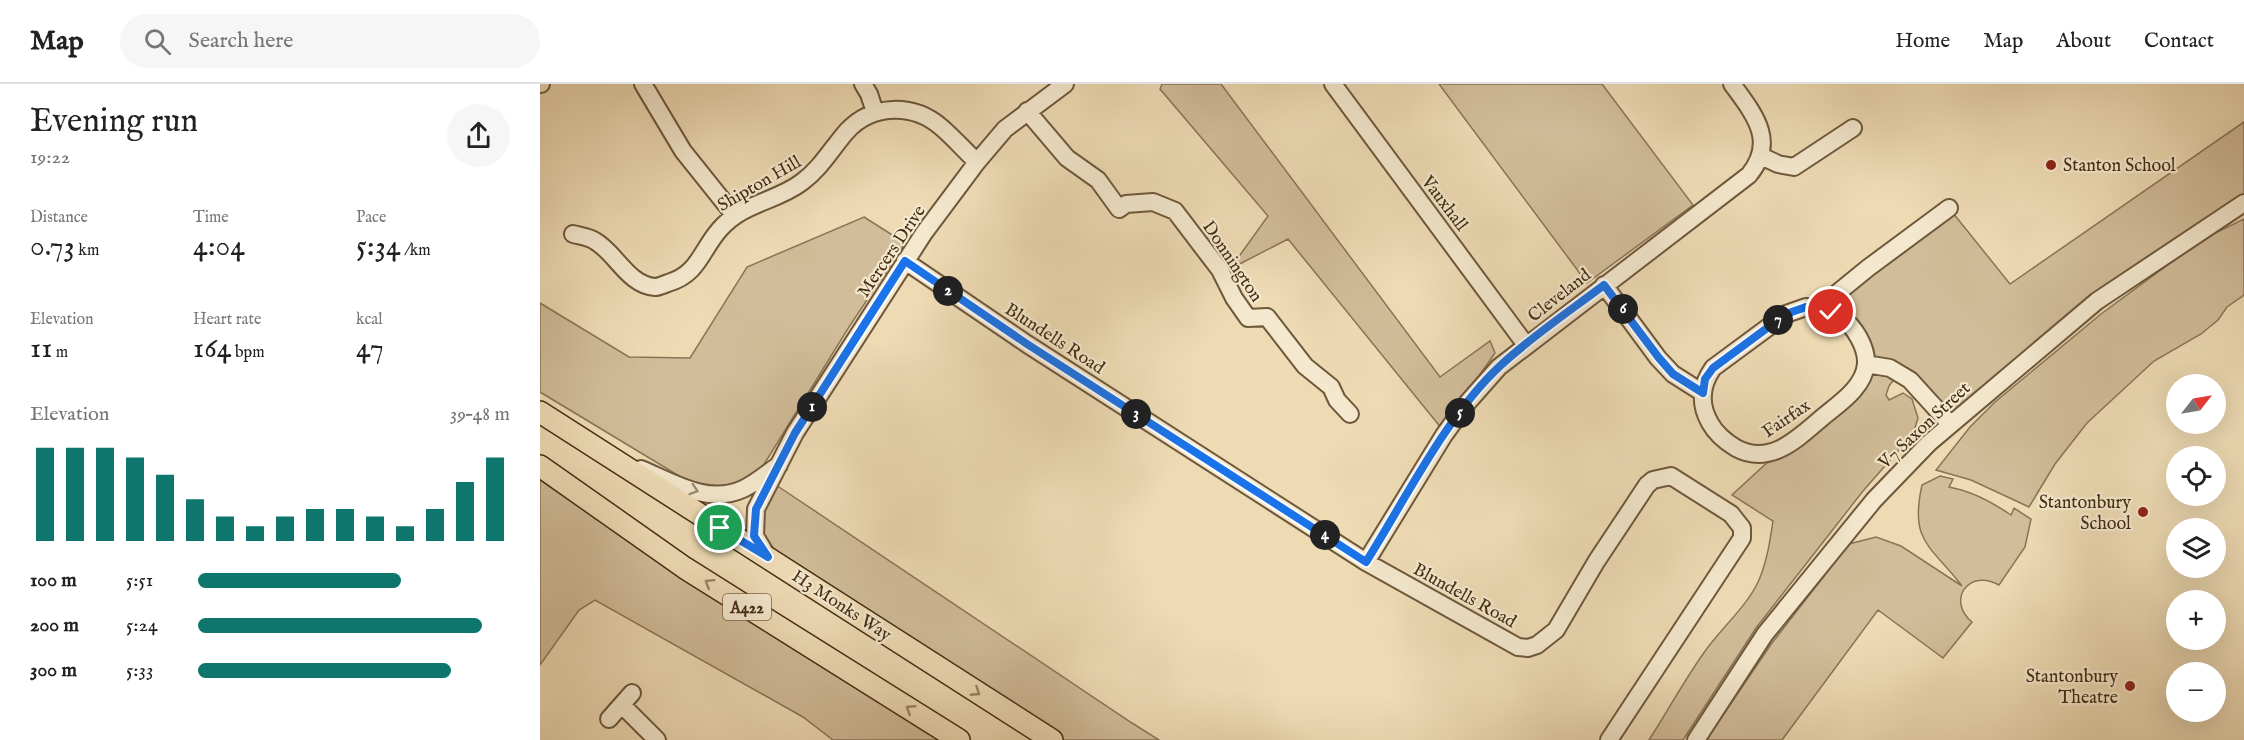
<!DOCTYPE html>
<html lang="en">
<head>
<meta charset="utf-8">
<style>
	body { margin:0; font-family:"IM FELL English",serif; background:#f6f6f6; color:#222; height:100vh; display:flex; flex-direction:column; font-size:22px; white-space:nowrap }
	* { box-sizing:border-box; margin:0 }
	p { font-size:20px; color:#767676 }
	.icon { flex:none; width:33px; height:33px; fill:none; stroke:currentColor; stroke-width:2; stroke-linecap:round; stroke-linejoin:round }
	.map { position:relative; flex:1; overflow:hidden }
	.details { display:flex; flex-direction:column; background:#fff; width:540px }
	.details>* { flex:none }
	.needle { width:39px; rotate:59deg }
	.buttons { position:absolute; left:1626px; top:290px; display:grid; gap:12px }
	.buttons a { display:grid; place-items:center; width:60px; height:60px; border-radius:50%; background:#fff; box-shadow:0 6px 24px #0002; font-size:30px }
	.pin { position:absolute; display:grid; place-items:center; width:51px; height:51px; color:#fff; margin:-26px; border:3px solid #fff; border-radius:50%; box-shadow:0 2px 6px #0007 }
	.km { position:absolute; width:30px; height:30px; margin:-15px; border-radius:50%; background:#222; color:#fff; font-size:16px; line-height:30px; text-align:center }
	.round { display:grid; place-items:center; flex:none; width:63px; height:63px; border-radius:32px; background:#f6f6f6 }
	.headline { display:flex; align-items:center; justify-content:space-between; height:102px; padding:0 30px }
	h1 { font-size:33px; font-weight:600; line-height:45px }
	.figures { display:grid; grid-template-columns:repeat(3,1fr); gap:9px; height:102px; padding:6px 30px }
	.figures div { display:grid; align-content:center }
	.figures b { font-size:30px; font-weight:600 }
	.figures small { font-size:16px; font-weight:400 }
	.figures p { font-size:16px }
	.chart { height:168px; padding:12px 30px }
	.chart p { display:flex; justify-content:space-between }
	.chart svg { width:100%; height:108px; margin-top:6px; stroke:#0f766e; stroke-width:6 }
	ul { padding:0 30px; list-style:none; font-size:20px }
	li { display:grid; grid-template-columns:96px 72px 1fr; align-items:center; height:45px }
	li i { height:15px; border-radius:8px; background:#0f766e }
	header { display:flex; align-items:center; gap:36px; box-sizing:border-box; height:84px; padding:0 30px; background:#fff; border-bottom:2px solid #e0e0e0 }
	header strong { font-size:28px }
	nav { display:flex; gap:33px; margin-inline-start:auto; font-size:21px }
	.search { width:420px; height:54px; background:#f6f6f6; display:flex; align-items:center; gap:15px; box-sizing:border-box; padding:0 21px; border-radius:33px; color:#767676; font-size:22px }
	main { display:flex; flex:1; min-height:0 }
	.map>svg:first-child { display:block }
</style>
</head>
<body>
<header>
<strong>Map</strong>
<div class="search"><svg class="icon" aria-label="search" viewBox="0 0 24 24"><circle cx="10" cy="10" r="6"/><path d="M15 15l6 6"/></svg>Search here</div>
<nav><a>Home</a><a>Map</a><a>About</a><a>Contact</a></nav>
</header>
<main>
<section class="details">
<div class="headline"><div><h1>Evening run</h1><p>19:22</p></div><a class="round"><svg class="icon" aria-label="share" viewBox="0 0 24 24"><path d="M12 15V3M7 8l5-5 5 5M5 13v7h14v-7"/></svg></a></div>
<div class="figures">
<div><p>Distance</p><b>0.73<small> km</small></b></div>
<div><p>Time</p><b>4:04</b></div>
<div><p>Pace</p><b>5:34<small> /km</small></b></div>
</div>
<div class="figures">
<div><p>Elevation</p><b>11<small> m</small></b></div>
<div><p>Heart rate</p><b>164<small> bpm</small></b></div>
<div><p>kcal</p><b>47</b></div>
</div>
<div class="chart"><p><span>Elevation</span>39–48 m</p>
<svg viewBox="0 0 160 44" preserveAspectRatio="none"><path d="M5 44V6M15 44V6M25 44V6M35 44V10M45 44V17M55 44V27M65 44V34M75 44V38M85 44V34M95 44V31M105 44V31M115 44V34M125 44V38M135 44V31M145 44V20M155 44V10"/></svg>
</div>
<ul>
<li><b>100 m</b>5:51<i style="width:65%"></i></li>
<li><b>200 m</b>5:24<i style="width:91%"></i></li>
<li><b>300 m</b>5:33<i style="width:81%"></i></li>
</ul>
</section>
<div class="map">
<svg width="1704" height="656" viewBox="0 0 1704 656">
	<rect width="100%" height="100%" fill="#eedbb4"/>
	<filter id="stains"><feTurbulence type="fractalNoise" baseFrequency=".00333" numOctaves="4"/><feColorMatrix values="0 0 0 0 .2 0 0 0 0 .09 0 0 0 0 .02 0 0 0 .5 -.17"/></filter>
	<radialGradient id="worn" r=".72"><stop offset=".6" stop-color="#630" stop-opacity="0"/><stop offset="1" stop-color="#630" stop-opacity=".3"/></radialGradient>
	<!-- green -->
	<path fill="#d1bd99" stroke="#8a7456" stroke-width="1.5" d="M622 0H681L900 293 950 257 955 269 902 345 748 155 690 185 728 132 620 5Z
		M899 0H1062L1153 121 1047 199Z
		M1704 38V119L1557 217 1410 340 1359 289 1349 302 1346 311 1349 316 1363 309 1372 315 1378 334 1373 350 1323 407 1216 544 1143 656H1109C1127 628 1144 597 1163 570 1180 545 1207 523 1219 496 1227 477 1230 457 1233 437L1192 411 1244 363 1317 302 1320 256 1279 224 1409 124 1470 200Z
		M324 133 365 159 309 243 223 382C201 402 184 409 154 401L0 308V219L89 273 150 274 207 183Z
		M1704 135V211L1687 223 1678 236 1661 250 1614 277 1547 339 1515 380 1489 423 1431 396 1396 386 1430 343 1455 318 1561 230 1663 155Z
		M0 382 419 656H293L263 633 55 516 39 526 0 581Z
		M1400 392 1413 395 1409 403C1431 407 1452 418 1471 431L1474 424 1491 435 1485 463 1459 501C1429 484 1406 516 1432 538L1403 574 1338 526 1242 656H1166L1232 559 1309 460 1336 453 1361 462 1422 502C1392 462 1369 459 1382 401Z
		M236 401 592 639 619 656H514L226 460 221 448 222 418Z"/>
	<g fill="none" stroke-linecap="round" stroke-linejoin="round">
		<!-- minor casing -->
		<g stroke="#6e583c" stroke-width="20">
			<path id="minor" d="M0 0H1
				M103 0 143 67 195 132
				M323 0 329 10 335 28
				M793 0 986 261
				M487 27 527 74 558 96 579 125 586 120 613 118 635 127 680 186 694 214 708 234 727 233 765 282 791 303 797 316 810 330
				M1221 72 1238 80 1254 83 1313 44
				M33 150C40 152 49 153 55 157 76 169 88 201 115 203 119 203 125 200 128 199 159 190 161 166 180 145 204 118 236 118 262 98 281 84 292 64 307 47 332 20 373 19 401 43 414 54 425 67 437 78
				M365 177 487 260 826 478 978 563 988 564 997 561 1016 546 1056 478 1107 401 1113 396 1131 392 1191 430 1202 444V454L1069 656
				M1064 201 1118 274 1133 290 1163 309
				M1266 223C1278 224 1292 226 1301 233 1314 242 1327 263 1326 280 1324 303 1300 319 1284 332 1259 353 1231 383 1196 364 1186 358 1176 350 1170 339 1159 320 1161 301 1173 284L1246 230Z
				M1279 224 1328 184 1409 124
				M1326 280 1350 284 1370 296 1410 340
				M101 385C134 399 168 421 203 405 216 399 227 389 239 381
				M227 472 215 452 216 425 255 349 384 149 437 78 465 45 525 0
				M826 478 904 351 928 318 959 283 1209 91C1237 57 1214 30 1192 0
				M82 621 117 656
				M69 635 92 609
				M1156 656 1225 550 1334 416 1389 359 1557 217 1704 119"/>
		</g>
		<!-- major casing -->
		<g stroke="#442c14" stroke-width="24">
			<path id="major" d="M0 328 512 656
				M0 382 145 484 419 656"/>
		</g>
		<!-- minor -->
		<use href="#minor" stroke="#f4e8ce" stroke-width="16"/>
		<!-- major -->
		<use href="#major" stroke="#eedbb4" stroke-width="21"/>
	</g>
	<!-- one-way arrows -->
	<defs><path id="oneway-chevron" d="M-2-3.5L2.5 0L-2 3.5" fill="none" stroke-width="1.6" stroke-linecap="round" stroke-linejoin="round" transform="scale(1.5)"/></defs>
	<use stroke="#9c8a71" href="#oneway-chevron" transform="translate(154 406) rotate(18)"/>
	<g stroke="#998464">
		<use href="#oneway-chevron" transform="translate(169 499) rotate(-148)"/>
		<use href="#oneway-chevron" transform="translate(436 608) rotate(33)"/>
		<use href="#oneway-chevron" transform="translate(370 625) rotate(-148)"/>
	</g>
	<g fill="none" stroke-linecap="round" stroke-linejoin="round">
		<!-- route casing -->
		<g stroke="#fff" stroke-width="12">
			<path id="route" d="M180 444 228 473 214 452 216 425 255 349 365 177 487 260 826 478C865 416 907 331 960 282 992 252 1030 227 1064 201L1119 274 1133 290 1163 309 1165 295 1173 284 1246 230 1266 223 1291 228"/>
		</g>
		<!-- route -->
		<use href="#route" stroke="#1a73e8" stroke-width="8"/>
	</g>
	<!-- markers -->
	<g fill="#8f2418" stroke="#f4e8ce" stroke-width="2">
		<circle cx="1511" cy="81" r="6"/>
		<circle cx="1603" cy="428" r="6"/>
		<circle cx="1590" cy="602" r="6"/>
	</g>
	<g text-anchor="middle" stroke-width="4.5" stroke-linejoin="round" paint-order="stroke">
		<!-- shield labels -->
		<rect fill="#f4e8ce" stroke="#79644c" stroke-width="1.5" x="183" y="510" width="48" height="26" rx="4.5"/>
		<g font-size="16" font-weight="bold" fill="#442c14">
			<text x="207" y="529">A422</text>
		</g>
		<!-- poi labels -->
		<g font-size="18" fill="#442c14" stroke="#f4e8ce" text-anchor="end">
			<text x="1523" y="87" text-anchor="start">Stanton School</text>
			<text x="1591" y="424">Stantonbury<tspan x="1591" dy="21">School</tspan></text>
			<text x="1578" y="598">Stantonbury<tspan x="1578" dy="21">Theatre</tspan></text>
		</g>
		<!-- street labels -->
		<g font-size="18" fill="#442c14" stroke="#f4e8ce">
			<text transform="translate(219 99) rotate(-30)" y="6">Shipton Hill</text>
			<text transform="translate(905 119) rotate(53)" y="6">Vauxhall</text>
			<text transform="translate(351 167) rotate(-56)" y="6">Mercers Drive</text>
			<text transform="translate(693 177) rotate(56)" y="6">Donnington</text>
			<text transform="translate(1019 211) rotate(-38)" y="6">Cleveland</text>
			<text transform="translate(515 254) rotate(33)" y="6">Blundells Road</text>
			<text transform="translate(1246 334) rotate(-34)" y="6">Fairfax</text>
			<text transform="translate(1384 341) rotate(-43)" y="6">V7 Saxon Street</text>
			<text transform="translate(925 511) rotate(29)" y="6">Blundells Road</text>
			<text transform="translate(302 521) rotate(33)" y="6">H3 Monks Way</text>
		</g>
	</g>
	<rect width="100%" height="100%" filter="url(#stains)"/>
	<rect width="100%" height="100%" fill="url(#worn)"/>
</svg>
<div class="buttons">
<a><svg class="needle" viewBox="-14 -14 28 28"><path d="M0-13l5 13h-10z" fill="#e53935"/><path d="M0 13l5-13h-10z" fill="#767676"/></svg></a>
<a><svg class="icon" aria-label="locate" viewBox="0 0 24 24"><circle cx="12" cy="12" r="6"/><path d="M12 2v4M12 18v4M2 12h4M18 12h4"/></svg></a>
<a><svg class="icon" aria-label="layers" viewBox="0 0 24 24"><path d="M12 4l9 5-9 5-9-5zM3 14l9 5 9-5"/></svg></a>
<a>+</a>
<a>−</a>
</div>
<div class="pin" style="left:180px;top:444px;background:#1e9e55"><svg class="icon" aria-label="arrive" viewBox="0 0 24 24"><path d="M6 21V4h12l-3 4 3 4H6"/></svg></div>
<div class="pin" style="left:1291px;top:228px;background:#d93025"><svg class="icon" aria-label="check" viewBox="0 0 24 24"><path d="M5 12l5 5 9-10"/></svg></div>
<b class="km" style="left:272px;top:323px">1</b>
<b class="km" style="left:408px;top:207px">2</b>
<b class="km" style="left:596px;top:330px">3</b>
<b class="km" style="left:785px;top:451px">4</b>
<b class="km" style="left:920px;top:329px">5</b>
<b class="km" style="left:1083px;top:225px">6</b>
<b class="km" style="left:1238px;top:236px">7</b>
</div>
</main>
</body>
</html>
